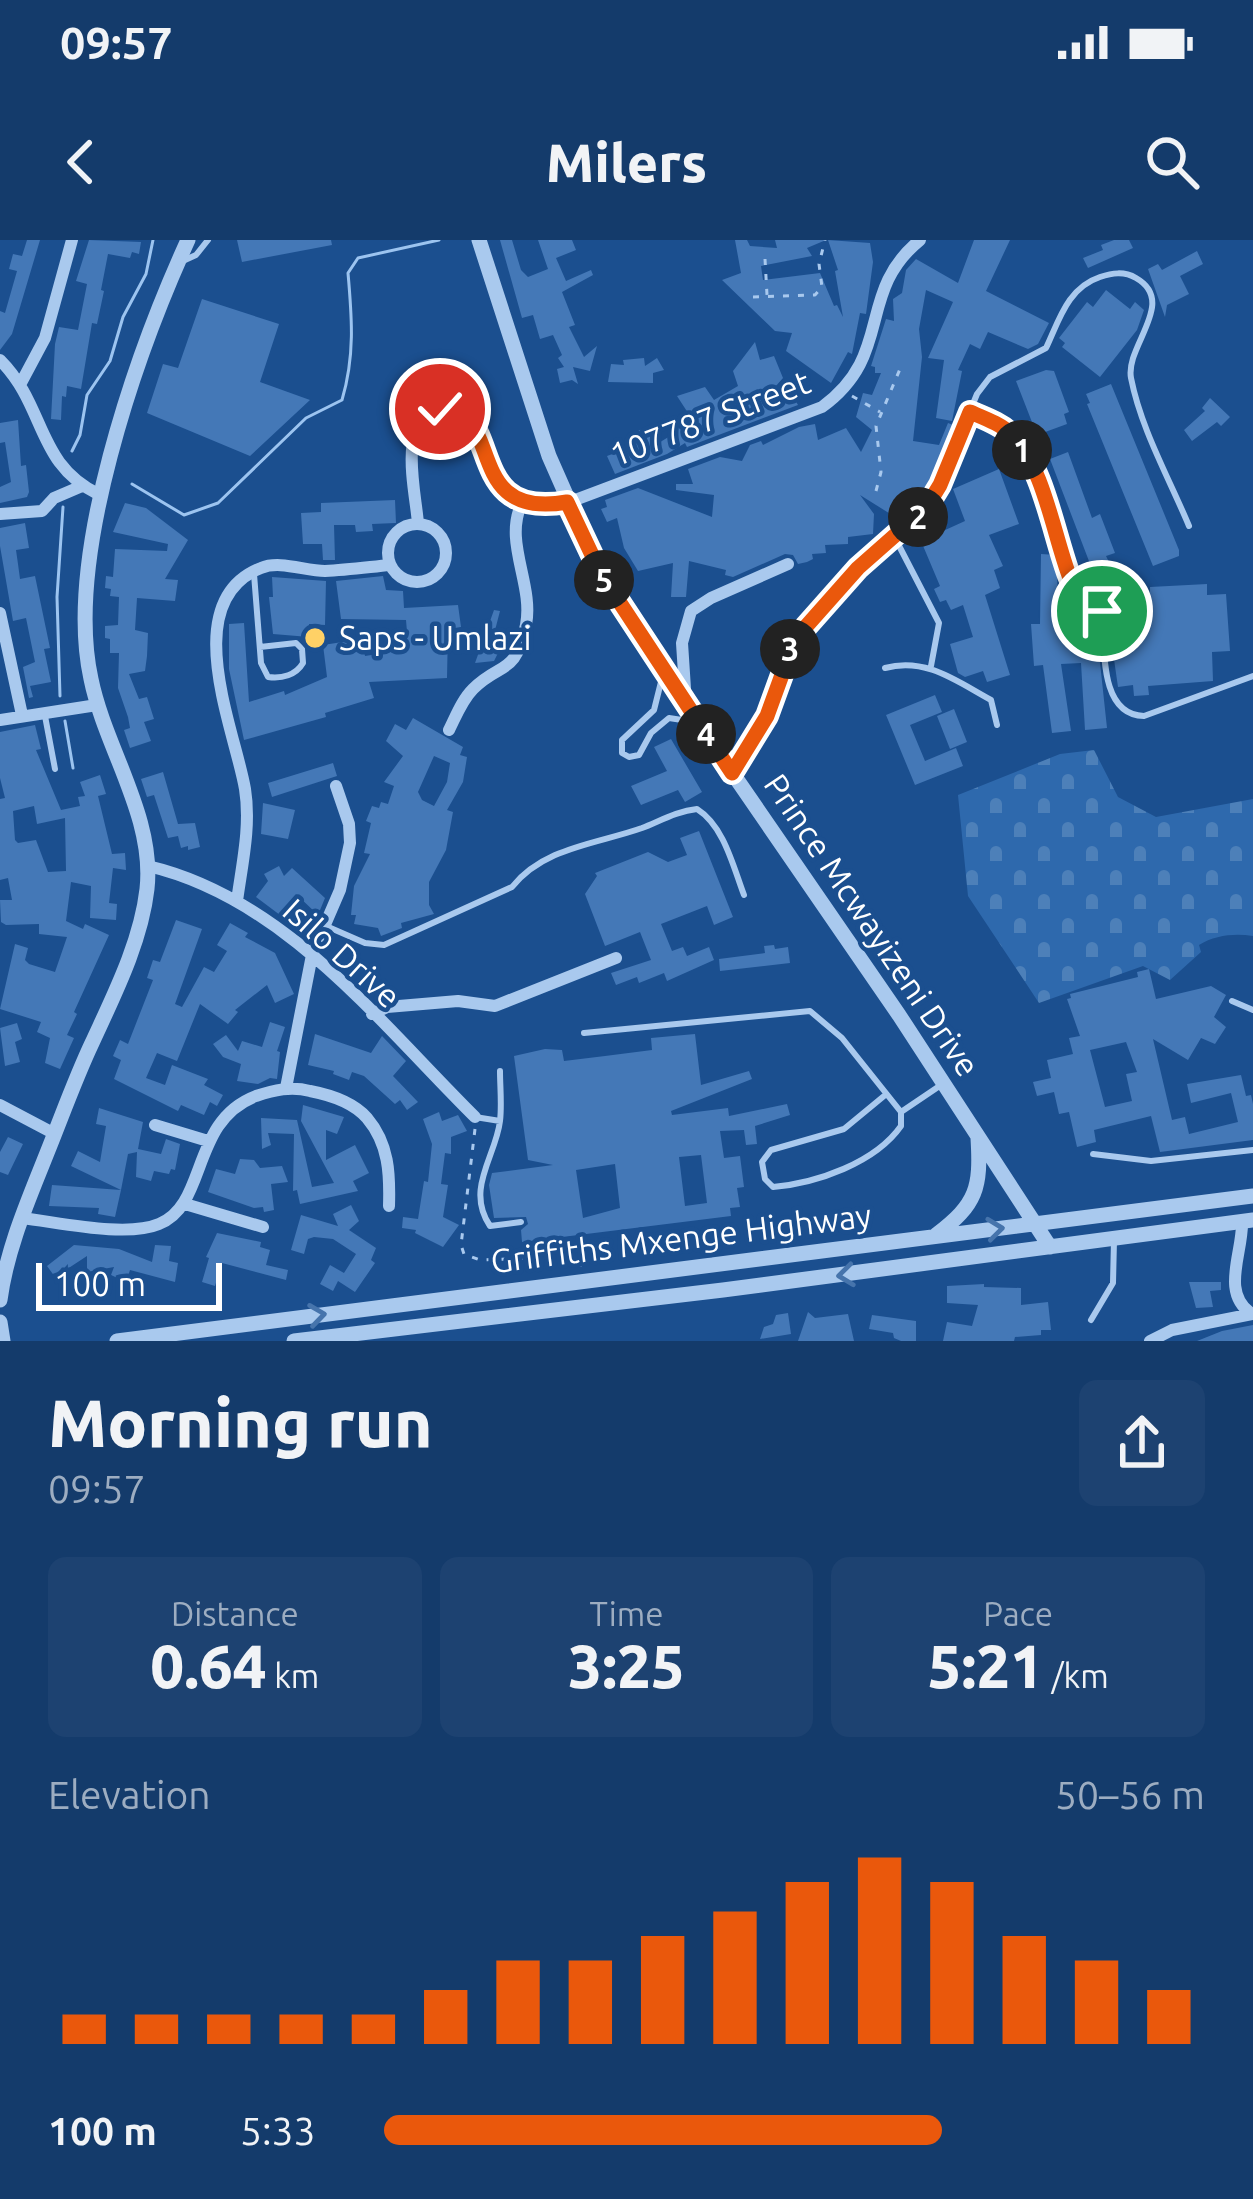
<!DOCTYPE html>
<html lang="en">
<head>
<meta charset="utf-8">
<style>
	body { margin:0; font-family:Ubuntu,sans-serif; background:#1d4271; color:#f1f3f6; height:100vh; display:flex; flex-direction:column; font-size:45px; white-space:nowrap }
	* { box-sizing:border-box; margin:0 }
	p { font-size:39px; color:#9dadc1 }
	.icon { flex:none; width:66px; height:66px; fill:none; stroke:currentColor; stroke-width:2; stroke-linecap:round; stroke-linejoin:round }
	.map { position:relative; height:1101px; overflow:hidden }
	.sheet { display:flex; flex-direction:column; background:#143b6b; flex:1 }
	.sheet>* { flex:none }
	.scale { position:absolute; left:36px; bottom:30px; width:186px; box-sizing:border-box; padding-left:12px; border:6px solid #fff; border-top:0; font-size:33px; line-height:42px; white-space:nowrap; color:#fff; -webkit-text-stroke:9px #1b4f8f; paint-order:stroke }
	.pin { position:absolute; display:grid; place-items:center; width:102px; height:102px; color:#fff; margin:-51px; border:6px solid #fff; border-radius:50%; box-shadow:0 3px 12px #0007 }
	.km { position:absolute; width:60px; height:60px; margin:-30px; border-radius:50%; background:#222; color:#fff; font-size:33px; line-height:60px; text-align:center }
	.round { display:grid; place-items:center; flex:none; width:126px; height:126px; border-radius:18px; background:#1d4271 }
	.summary { display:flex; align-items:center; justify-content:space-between; height:204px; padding:0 48px }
	h1 { font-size:66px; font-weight:800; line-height:90px }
	.metrics { display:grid; grid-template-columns:repeat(3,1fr); gap:18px; height:204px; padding:12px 48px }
	.metrics div { display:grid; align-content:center; border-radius:18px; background:#1d4271; text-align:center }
	.metrics b { font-size:60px; font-weight:800 }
	.metrics small { font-size:33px; font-weight:400 }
	.metrics p { font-size:33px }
	.chart { height:336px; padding:24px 48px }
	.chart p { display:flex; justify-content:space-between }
	.chart svg { width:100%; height:216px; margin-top:12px; stroke:#ea580c; stroke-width:6 }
	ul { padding:0 48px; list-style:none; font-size:39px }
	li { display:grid; grid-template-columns:192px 144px 1fr; align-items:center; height:90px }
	li i { height:30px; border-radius:15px; background:#ea580c }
	.status { display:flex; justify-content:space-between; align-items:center; height:84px; padding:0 60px; background:#143b6b; direction:ltr }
	.status svg { height:33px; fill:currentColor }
	header { display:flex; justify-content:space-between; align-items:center; height:156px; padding:0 48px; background:#143b6b; font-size:54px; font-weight:800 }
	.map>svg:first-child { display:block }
</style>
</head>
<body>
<div class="status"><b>09:57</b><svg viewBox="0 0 49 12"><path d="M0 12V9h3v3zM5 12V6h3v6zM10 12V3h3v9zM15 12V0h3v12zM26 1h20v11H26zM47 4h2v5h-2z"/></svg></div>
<header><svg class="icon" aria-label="back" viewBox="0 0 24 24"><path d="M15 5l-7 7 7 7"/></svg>Milers<svg class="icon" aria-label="search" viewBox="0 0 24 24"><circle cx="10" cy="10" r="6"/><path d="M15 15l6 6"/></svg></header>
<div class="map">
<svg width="1253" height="1101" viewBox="0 0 1253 1101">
	<defs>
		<pattern id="cemetery-stones" width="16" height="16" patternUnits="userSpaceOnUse" patternTransform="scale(3)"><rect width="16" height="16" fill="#2e69ad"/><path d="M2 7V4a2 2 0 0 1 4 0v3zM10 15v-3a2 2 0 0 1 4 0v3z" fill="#4d80b9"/></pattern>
	</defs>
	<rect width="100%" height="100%" fill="#1b4f8f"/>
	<!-- cemetery -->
	<path fill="url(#cemetery-stones)" d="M1094 510 1118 557 1156 577 1253 559V696C1235 693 1215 695 1199 705L1201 712 1170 740 1143 726 1039 763 968 656 958 555 1060 514Z"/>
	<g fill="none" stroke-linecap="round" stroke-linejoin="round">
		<!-- stream -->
		<path stroke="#9cc4f0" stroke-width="3" d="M72 211 80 195 87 155 110 121 123 77 146 34 153 0
			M132 244 184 275 218 263 306 178 342 160C355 116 352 78 348 33L358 18 439 0
			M60 456 57 357 63 267
			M65 481 73 528"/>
	</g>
	<!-- building -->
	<path fill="#4478b7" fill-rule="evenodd" d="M27 0H40L12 94 0 110V71L5 73 17 31 9 29 13 14 22 16Z
		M89 0 141 2 139 14 132 12 130 18 108 14 101 50 104 51 97 84 92 83 81 149 67 146 66 157 62 156 61 180 51 179 55 104 59 87 78 90 87 44 76 41Z
		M237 0H331L332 5 242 22Z
		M500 0H512L521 30 528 37 548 29 538 0H572L576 10 556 18 566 41 591 30 593 35 562 52 575 85 569 87 584 117 597 106 590 131 573 127 578 144 572 140 560 143 557 129 564 127 558 118 562 115 553 95 540 99 533 75 522 78Z
		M735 0H747L750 6 777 8 775 0H826L807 8 812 16 761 26 763 40 820 33 834 66 837 65 843 77 835 31 838 30 828 0 870 3 873 22 866 74 860 73 852 114 848 112 831 143 786 111 792 93 775 91 722 40 741 33Z
		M974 0H1010L986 51 1049 83 1038 104 1028 109 988 92 980 109 970 104 958 130 962 131 952 181 936 178 944 120 928 118 953 62 926 50 919 89 922 117 913 201 939 205 948 183 956 186 920 263 908 274 899 270 892 275 860 255 874 274 873 294 848 297V304L825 305 826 313 812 314 813 319 807 322 798 324 793 315 785 314 733 337 725 335 726 330 689 321 686 357H671L673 323 638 331 624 308 617 278 607 282 601 269 607 267 605 260 638 248 712 277 714 255 676 250V244H693L688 229 720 217 742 221 750 205 761 201 763 205 799 187 815 184 818 200 846 188 861 212 872 190 856 177 863 153 872 155 881 133H875V127L871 126 886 79 894 81 893 59 902 53 906 30 916 19 958 43Z
		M1114 0H1129L1133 8 1088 28 1083 18 1103 10 1101 5Z
		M1197 11 1203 24 1180 36 1189 54 1167 65 1165 77 1148 29 1158 24 1162 30Z
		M1106 50 1130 69 1135 62 1144 70 1137 90 1100 137 1062 107 1065 103 1059 98 1087 62 1093 67Z
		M202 59 279 84 260 142 310 160 250 216 147 173 163 124 178 128Z
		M755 102 760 120 774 116 783 138 775 147 805 142 809 152 794 158 798 165 687 207 685 203 667 214 615 234 607 216 634 206 629 195 647 187 657 204 675 193 671 186 690 176 677 156 705 147 714 160 738 146 733 131Z
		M644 118 645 126 657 118 664 130 653 133V143L608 142 611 124 624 125 623 120Z
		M1046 130 1054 131 1069 172 1064 174 1067 184 1037 195 1016 141Z
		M1111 144 1179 310V316L1153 326 1087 164 1090 163 1086 154Z
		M1210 158 1230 177 1221 186 1217 182 1192 201 1184 190 1205 171 1202 168Z
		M18 180 21 226 26 225 29 252 27 257 0 263V247L11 242 5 202 0 203V183Z
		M1068 212 1092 278 1100 274 1115 313 1106 316 1109 322 1092 329 1050 219Z
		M999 229 1019 284 989 295 1003 326 994 330 1000 348 985 355 1010 435 987 442 983 431 965 437 958 433 950 404 973 397 963 365 951 370 946 360 940 362 934 349 940 346 921 301 965 281 953 249Z
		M395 260 396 283 372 284 373 291 356 292 355 285H334L335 320H323L322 304H303L301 273 321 272V263Z
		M125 263 146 268 188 300 165 339 178 340 175 361 137 358 135 390 148 393 147 416 145 431 129 434 139 459 147 457 154 479 144 482 151 501 130 508 124 490 130 488 128 477 118 448 119 413H110V399L105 398V386L118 385 119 357 110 356 111 349 105 348 106 336 113 337 115 309 167 311 168 304 113 292Z
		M25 283 29 308 16 310 18 324 20 339 35 336 50 408 44 409 51 442 30 446 33 457 29 458 23 427 35 422 26 378 13 381 0 306V288Z
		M1041 314 1056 315 1059 376H1095L1107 488 1085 490 1081 423 1061 424 1071 491 1052 493 1043 425 1034 426 1031 384H1040Z
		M383 336 386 350 403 351 404 368 458 365 461 387 448 389 447 438 369 442 374 458 325 473 326 477 244 500 229 429V384L244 383 249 462 284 451 285 455 327 437 323 405 362 399 365 416 397 411 396 393 407 392 406 380 341 379 336 341Z
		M272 337 326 341 325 385 309 384V397L273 394 269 357H273Z
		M1207 344V355L1226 354 1230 411 1212 412 1213 441 1148 446 1149 455 1134 456 1133 445 1118 447 1105 357H1150V347Z
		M494 370 500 371 493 398 501 401 500 409 494 421 475 423Z
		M935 455 942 472 910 485 925 521 956 508 963 526 915 545 886 475Z
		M954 469 967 502 950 509 937 476Z
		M413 478 463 507 460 515 467 517 463 542 447 570 453 572 446 610 429 642V665L434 674 401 683 402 688 381 696 378 688 354 684 356 675H351L354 646 370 614 364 613 371 583 366 581 372 566 379 568 381 562 388 564 394 546 384 542 403 516 386 501 395 484 406 490ZM434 516 450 523 447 542 434 566 422 560 418 552Z
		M35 485 41 509 36 510 61 570 80 566 78 557 85 556 80 542 100 535 106 554 98 556 112 614 125 613 126 630 113 628 109 663 117 664 116 680 90 678 91 646 71 642 66 681 83 689 85 684 109 695 74 772 77 774 67 795 74 798 60 829 45 823 50 798 37 792 41 782 0 769 15 704 28 708 25 720 29 724 55 732 67 697 39 694V684L6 685 1 682 0 660H12L8 638 0 640V559L5 558 0 538V492ZM34 566 37 584 65 578 66 631 48 632 36 600 18 603 15 600 13 571Z
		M671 499 702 552 685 562 678 550 641 565 631 546 667 531 654 507Z
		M333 523 337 536 272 557 268 543Z
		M163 532 178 584 195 583 200 607 188 610V606L181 608 178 596 168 598 154 555 147 557 141 539Z
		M263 563 295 570 288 599 261 594Z
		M699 591 733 677 714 685 707 666 661 684 672 711 683 707 687 716 709 707 714 720 667 741 664 733 639 743 637 737 616 745 611 733 651 720 640 692 605 706 585 654 597 636 595 633 648 612 668 622 687 615 680 598Z
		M279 626 284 636 292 628 325 658 318 675 296 654 280 675 256 657 268 641 264 634Z
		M176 680 202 689 175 764 182 767 204 727 214 732 227 711 217 705 230 683 248 693 245 697 275 713 294 754 275 763 267 745 235 770 238 772 228 784 200 764 177 821 157 813 146 838 165 845 172 825 208 839 204 845 223 855 217 866 210 862 204 875 181 865 178 871 114 839 121 820 113 816 120 800 128 804 153 740 147 738 153 720 160 722Z
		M774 705 775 709 788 707 790 723 720 731 719 719 765 713 764 706Z
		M1149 729 1156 759 1211 746 1226 755 1214 777 1226 787 1215 804 1201 798 1188 820 1153 799 1172 880 1185 877 1189 894 1238 882 1231 853 1191 863 1187 844 1241 835 1246 856 1251 855 1253 864V900L1160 912 1151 876 1094 890 1096 902 1077 907 1069 872 1059 874 1054 852 1037 856 1033 842 1051 838 1047 820 1073 814 1069 798 1080 796 1067 759 1071 758 1070 754 1138 737 1137 732ZM1126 802 1137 832 1126 834 1132 861 1105 867 1090 810Z
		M270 782 285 787 277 811 280 812 277 839 270 838 258 844 237 841 241 824 223 817 213 804 226 795 238 811 242 801 262 807Z
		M17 783 22 799 15 802 20 822 5 826 0 788Z
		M315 794 371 813 382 796 406 821 393 836 418 862 407 870 400 860 395 864 364 836 352 832 349 840 333 834 334 831 308 825Z
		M695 794 701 845 749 831 752 839 671 871 672 875 728 868 729 876 787 864 790 875 755 886 757 904 746 905 744 890 720 891 724 918 740 916 744 947 737 948 740 967 730 968 731 976 522 1002 521 990 528 984 526 977 494 978 489 945 492 933 553 925 528 920 514 816 545 809 562 810 564 821 605 816 652 810 651 798ZM701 915 707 963 685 966 679 917ZM615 924 620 968 583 978 576 930Z
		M303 865 344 877 337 894 326 890V920L355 905 369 933 353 941 358 951 300 964 297 950 293 951 294 894 268 893 271 905 262 909 261 878 297 880 312 947 334 943 301 881Z
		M99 868 143 882 138 909 161 914 166 899 180 904 175 930 171 929 169 934 154 931 151 941 136 937 137 912 128 914 121 950 71 926 78 911 100 922 106 886 96 884Z
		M439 872 442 881 458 875 467 891 451 897V914L445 913 441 944 448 945 443 977 459 985 443 1007 415 993 416 990 402 988 403 977 418 979 424 941 428 942 432 904 423 879Z
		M8 897 23 904 8 935 0 932V912Z
		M240 919 254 920 260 928 282 926 288 942 271 944 274 970 264 972 263 967 254 968 208 952 216 929 235 934Z
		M52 945 121 950 115 977 98 974 99 968 49 966Z
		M351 965 359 981 349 990 376 1008 371 1020 375 1023 355 1052 338 1041 333 1051 320 1044 330 1025 344 1033 356 1014 333 999 314 997 308 999 304 1014 291 1010 301 975 338 986 333 974Z
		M217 993 261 1002 260 1007 270 1010 266 1025 288 1030 286 1040 222 1023 215 1046 202 1042 209 1018 206 1017Z
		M74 1005 119 1009 152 1022 155 1005 171 1006 169 1021 178 1023 175 1042 130 1030 126 1042 111 1035 114 1027 87 1032V1016L55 1037 47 1026Z
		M1189 1042H1221V1050L1210 1051 1213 1067 1196 1068Z
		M984 1044V1047L1021 1048V1065L1048 1062 1051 1090H1041V1095L1015 1097 1014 1101H943L947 1082 972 1086 978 1065 947 1063V1046Z
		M808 1072 815 1078 848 1074 854 1101H798Z
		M788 1073 791 1094 760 1099 764 1087 773 1084 776 1075Z
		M872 1075 916 1081V1101H901L894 1098 893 1093 869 1089Z
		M1253 1085V1101H1197L1222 1091Z"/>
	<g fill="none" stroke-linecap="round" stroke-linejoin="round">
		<!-- path -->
		<path stroke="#a9c9ee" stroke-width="3" stroke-dasharray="6 9" stroke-linecap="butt" d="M765 19 767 55
			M753 57 815 55 822 47 819 24 825 0
			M852 156 880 172
			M876 251 881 232 876 186 900 129
			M475 889 461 1005 464 1014 480 1020 530 1018 590 1026"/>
		<!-- service -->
		<path stroke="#a9c9ee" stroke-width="6" d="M185 20 196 15 208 0
			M970 172 1000 186 1020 204 1060 298 1071 342 1102 371C1105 405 1098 475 1144 476L1253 436
			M895 298 939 383 931 426
			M254 334 261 423 268 437C282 439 296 435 303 423L302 409 296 403 260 407
			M885 428C926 417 956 441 991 460L997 485
			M662 438 654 470 622 500V513L629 517 639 515 651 493 669 478 695 482
			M45 476 55 529
			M734 531 767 476 786 417 804 385 858 328 926 268 940 245 977 154 990 137 1046 108C1059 81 1067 48 1100 37 1112 33 1124 31 1136 38 1178 62 1125 106 1131 138 1141 189 1169 238 1189 286
			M326 686 365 703 384 705 512 647C544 607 597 604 642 588 660 581 677 571 697 569 724 586 733 626 744 655
			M1232 761 1253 770
			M584 793 810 771 842 798 901 872
			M500 831C500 847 502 865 500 881 496 916 465 949 490 986L521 982
			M884 856 844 889 771 910 762 922 765 939 773 947C817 943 875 923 901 886V872L941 845
			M475 877 500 881
			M1093 914 1151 921 1253 910
			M1091 1080 1113 1043 1114 1000"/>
		<!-- minor -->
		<path stroke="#a9c9ee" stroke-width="12" d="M0 120C47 167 35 224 100 255
			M21 143 45 98 72 0
			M0 274 42 271 54 258 82 246
			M418 284C416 252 395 176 442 169 452 167 461 170 468 177 476 186 479 200 484 211 501 257 518 270 567 263L822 167C895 114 855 53 920 0
			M388 313a29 29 0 1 1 58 0a29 29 0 1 1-58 0Z
			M0 373 22 475
			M686 464 682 403 691 371 711 358 788 324
			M0 480 97 465
			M449 490C456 476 462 460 473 449 501 421 515 437 526 385 534 344 503 302 522 263
			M148 626C285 658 379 782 475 877
			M237 661C242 624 251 586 245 549 235 490 177 361 261 328 280 320 305 331 325 331 347 330 369 327 390 325
			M372 774 387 767 458 761 495 766 616 718
			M286 848 312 715 340 650 350 603 349 584 336 546
			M0 865 55 894
			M155 885 208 901
			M185 964 263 987
			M21 978C58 982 126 998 159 984 208 965 190 881 256 856 274 850 291 846 310 851 331 855 353 862 367 878 389 904 390 934 389 966
			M1242 982C1243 1013 1220 1053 1252 1074
			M1150 1101 1172 1090 1253 1074"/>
		<!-- tertiary -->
		<path stroke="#a9c9ee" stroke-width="15" d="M479 0 549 216 601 334 665 435 899 775 1050 1007
			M936 995C977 964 981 948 978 898
			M0 1060C7 1008 28 961 47 913 62 876 75 839 92 803 114 755 141 702 147 649 155 577 105 508 91 439 64 317 137 112 188 0
			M0 1082 3 1101
			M117 1101 1253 956
			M294 1101 723 1050 1253 980"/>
	</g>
	<!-- one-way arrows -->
	<defs><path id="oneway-chevron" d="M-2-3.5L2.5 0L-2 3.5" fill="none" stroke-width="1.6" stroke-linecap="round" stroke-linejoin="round" transform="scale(3)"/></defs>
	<g stroke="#4674ac">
		<use href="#oneway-chevron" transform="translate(995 989) rotate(-7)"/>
		<use href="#oneway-chevron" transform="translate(846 1035) rotate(173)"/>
		<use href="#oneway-chevron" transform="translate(317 1075) rotate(-8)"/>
	</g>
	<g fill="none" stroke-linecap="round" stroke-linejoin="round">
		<!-- route casing -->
		<g stroke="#fff" stroke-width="24">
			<path id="route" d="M440 169C506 166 460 281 567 262L601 334 732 533 767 476 795 399 858 328 926 268 940 245 970 172C984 178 1001 184 1012 195 1044 227 1054 297 1070 338 1075 353 1094 357 1102 371"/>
		</g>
		<!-- route -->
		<use href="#route" stroke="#ea580c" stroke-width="15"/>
	</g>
	<!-- markers -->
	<circle fill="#ffd166" stroke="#1b4f8f" stroke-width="4.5" cx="315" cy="398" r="12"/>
	<g text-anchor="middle" stroke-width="9" stroke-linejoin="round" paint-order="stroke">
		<!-- street labels -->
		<g font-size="33" fill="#fff" stroke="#1b4f8f">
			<text transform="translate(710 178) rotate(-21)" y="12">107787 Street</text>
			<text transform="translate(872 685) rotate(56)" y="12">Prince Mcwayizeni Drive</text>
			<text transform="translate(342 713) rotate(42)" y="12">Isilo Drive</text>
			<text transform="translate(681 998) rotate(-7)" y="12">Griffiths Mxenge Highway</text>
		</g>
		<!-- poi labels -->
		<g font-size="33" fill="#fff" stroke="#1b4f8f" text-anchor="start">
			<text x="339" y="410">Saps - Umlazi</text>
		</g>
	</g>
</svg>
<div class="scale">100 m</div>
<div class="pin" style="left:1102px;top:371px;background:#1e9e55"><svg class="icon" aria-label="arrive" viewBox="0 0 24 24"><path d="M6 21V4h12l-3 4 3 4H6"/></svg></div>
<div class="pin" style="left:440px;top:169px;background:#d93025"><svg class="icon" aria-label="check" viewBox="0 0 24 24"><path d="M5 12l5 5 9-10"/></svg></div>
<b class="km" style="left:1022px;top:210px">1</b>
<b class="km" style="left:918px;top:277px">2</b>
<b class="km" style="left:790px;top:409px">3</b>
<b class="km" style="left:706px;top:494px">4</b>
<b class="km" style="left:604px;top:340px">5</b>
</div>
<section class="sheet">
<div class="summary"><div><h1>Morning run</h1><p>09:57</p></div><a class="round"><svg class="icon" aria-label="share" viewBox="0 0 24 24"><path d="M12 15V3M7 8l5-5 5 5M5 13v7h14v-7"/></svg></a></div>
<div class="metrics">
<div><p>Distance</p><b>0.64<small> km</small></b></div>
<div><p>Time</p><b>3:25</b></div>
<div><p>Pace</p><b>5:21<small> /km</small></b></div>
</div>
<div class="chart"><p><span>Elevation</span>50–56 m</p>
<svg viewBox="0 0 160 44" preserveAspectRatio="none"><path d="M5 44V38M15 44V38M25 44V38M35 44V38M45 44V38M55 44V33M65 44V27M75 44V27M85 44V22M95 44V17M105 44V11M115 44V6M125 44V11M135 44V22M145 44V27M155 44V33"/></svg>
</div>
<ul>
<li><b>100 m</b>5:33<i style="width:68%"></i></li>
</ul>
</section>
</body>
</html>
